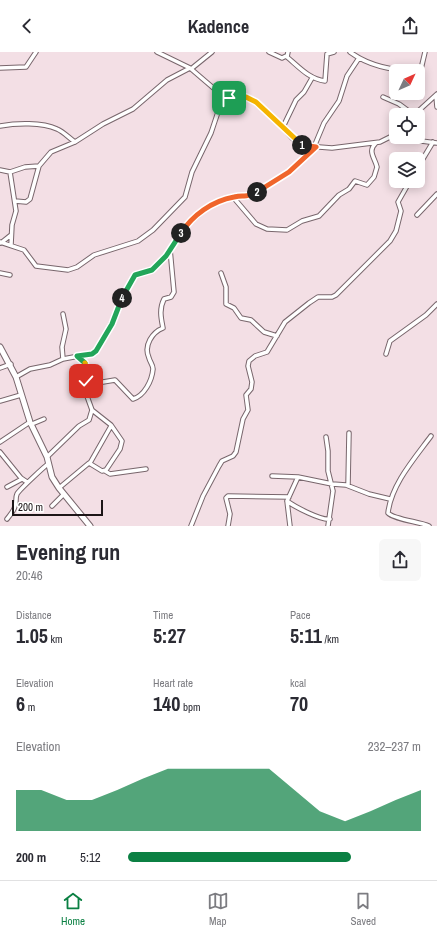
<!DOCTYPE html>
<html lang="en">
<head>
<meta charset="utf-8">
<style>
	body { margin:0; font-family:"Archivo Narrow",sans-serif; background:#f7f7f7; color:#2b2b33; height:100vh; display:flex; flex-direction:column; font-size:15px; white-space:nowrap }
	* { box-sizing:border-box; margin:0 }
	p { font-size:13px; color:#7c7c81 }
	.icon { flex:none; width:22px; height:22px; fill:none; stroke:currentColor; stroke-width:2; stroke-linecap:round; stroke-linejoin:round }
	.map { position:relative; height:474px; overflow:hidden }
	.panel { display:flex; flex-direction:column; background:#fff; flex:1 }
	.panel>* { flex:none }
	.needle { width:26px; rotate:46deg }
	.fabs { position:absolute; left:389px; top:12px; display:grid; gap:8px }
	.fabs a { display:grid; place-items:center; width:36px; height:36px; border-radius:6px; background:#fff; box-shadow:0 2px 10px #0003; font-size:20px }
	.scale { position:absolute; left:12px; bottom:10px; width:91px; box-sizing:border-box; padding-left:4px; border:2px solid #1c1517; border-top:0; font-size:11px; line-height:14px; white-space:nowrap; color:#1c1517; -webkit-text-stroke:3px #fff; paint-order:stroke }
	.pin { position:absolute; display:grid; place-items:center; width:34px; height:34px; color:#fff; margin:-17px; border-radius:8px; box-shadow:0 2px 6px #0006 }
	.km { position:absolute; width:20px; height:20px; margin:-10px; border-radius:50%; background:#222; color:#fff; font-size:11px; line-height:20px; text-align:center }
	.round { display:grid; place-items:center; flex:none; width:42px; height:42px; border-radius:6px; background:#f7f7f7 }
	.headline { display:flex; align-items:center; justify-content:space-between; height:68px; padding:0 16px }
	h1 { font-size:22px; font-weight:700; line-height:30px }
	.metrics { display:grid; grid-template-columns:repeat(3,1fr); gap:6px; height:68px; padding:4px 16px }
	.metrics div { display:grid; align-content:center }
	.metrics b { font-size:20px; font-weight:700 }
	.metrics small { font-size:11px; font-weight:400 }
	.metrics p { font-size:11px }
	.chart { height:112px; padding:8px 16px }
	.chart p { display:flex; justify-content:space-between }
	.chart svg { width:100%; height:72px; margin-top:4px; fill:#0b8043; opacity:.7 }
	ul { padding:0 16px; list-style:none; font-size:13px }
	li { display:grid; grid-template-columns:64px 48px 1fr; align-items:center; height:30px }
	li i { height:10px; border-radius:5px; background:#0b8043 }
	header { display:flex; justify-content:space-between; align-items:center; height:52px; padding:0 16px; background:#fff; font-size:18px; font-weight:700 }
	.menu { display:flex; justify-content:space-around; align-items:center; height:56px; border-top:1px solid #e1e1e2; background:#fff; font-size:11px; color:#7c7c81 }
	.menu a { display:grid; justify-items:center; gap:2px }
	.menu .on { color:#0b8043 }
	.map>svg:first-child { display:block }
</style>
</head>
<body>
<header><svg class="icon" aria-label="back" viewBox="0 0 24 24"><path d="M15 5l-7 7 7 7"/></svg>Kadence<svg class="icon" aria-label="share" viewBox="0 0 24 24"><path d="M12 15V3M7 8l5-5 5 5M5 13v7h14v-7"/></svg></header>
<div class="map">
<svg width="437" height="474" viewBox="0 0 437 474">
	<rect width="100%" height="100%" fill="#f3dfe5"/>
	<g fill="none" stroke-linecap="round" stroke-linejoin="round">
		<!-- street casing -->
		<g stroke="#78666c" stroke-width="5.5">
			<path id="street" d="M157 0 190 16 225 46 242 45 251 47 275 67 292 86 306 94 332 96 380 90 390 85 437 91
				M269 0 282 6 286 4
				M288 0 287 5C299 15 309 27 325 29L327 2 334 0
				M350 0C369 14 395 19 419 19L421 17 425 0
				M0 16 26 15 36 0
				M191 17 212 0
				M436 44 437 55
				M383 45 399 52 414 63
				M414 63 437 42
				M0 74C16 71 42 70 57 77 64 80 69 86 75 90
				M283 75 296 48 304 40 312 26
				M390 85 396 80
				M314 95 324 71 339 49 347 24 359 6
				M418 115 433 90
				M0 118 10 120 25 115 39 114 51 100 75 90 103 72 133 57 167 28 190 16
				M10 120 16 159 12 173 11 193
				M233 145 256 172 267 177 287 178 302 169 319 164 339 143 349 137 355 129 367 133 374 125 377 115C375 106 367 99 376 91
				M15 149 26 150 30 147 39 114
				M417 163 437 142
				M0 190 24 198 36 214 68 218 77 215 94 203 138 189 153 178 185 145 192 120 211 81 223 45
				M1 191 11 183
				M0 221 10 223
				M221 221 226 235V252L234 256 241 266 251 268 264 280 277 284
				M386 302 390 289 426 263 437 252
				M63 307 62 295 66 277 63 262
				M0 316 11 312
				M16 325 30 317 50 313 63 307 95 301C112 277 119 248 135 223L152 218 165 204 187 173 209 154 219 149 233 145 252 144 289 120 316 95
				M88 328 97 331 115 328 133 347C144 344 152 329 153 317 153 313 150 310 149 306 143 293 153 280 163 276 161 266 159 257 164 247L171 245 174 240 170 197
				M0 349 21 343
				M32 372 44 367
				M326 385 328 399V419L333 439 328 474
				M0 390 30 370
				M0 400 21 426 27 430
				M47 405 79 374 89 368 92 358
				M90 411 111 374
				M105 419 110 422 146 417
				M272 424 298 425 332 432 346 433 369 442 390 447
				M348 433 349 381
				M7 435 22 427
				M59 436 89 411 102 419 106 418 120 397 122 389 111 373 92 358 83 333C85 331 89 328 89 326 91 317 83 309 77 304
				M287 449C295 455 322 469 330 467
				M52 454 64 442
				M7 467C10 463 14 459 15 454 17 450 15 446 17 442 19 438 45 414 48 412
				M191 474 203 444 219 414 222 409 233 404 236 400 243 367 248 358 246 343 251 337 252 330 248 314 249 309 255 304 267 300 285 270 309 251 318 245H332L336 243 390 189 396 179 401 159 398 150 410 129
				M228 474 230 462 226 446 228 444 289 445
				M290 474 287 449 298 425
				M429 474C420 470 393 467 388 461 391 433 414 407 431 384"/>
		</g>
		<!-- secondary casing -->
		<g stroke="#78666c" stroke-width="7">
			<path id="secondary" d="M0 295 16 325 30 370 47 405 52 425 59 436 90 474"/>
		</g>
		<!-- street -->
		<use href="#street" stroke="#fff" stroke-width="3.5"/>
		<!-- secondary -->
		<use href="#secondary" stroke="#fff" stroke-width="5"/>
	</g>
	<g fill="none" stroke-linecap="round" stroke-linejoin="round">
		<!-- split-1 casing -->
		<g stroke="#fff" stroke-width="8">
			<path id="split-1" d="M229 46 246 45 256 50 302 93"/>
		</g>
		<!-- split-2 casing -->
		<g stroke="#fff" stroke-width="8">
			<path id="split-2" d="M257 140 289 120 316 95 302 93"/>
		</g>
		<!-- split-3 casing -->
		<g stroke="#fff" stroke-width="8">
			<path id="split-3" d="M181 181C193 163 212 149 234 145 246 142 244 147 257 140"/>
		</g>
		<!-- split-4 casing -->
		<g stroke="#fff" stroke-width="8">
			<path id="split-4" d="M122 246 135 223 152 218 166 204 181 181"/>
		</g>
		<!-- split-5 casing -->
		<g stroke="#fff" stroke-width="8">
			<path id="split-5" d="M85 311 77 304 92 302 96 299 112 272 122 246"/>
		</g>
		<!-- split-6 casing -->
		<g stroke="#fff" stroke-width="8">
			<path id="split-6" d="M85 311 89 324 86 329"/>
		</g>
		<!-- split-1 -->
		<use href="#split-1" stroke="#f5b400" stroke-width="5"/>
		<!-- split-2 -->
		<use href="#split-2" stroke="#f0652b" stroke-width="5"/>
		<!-- split-3 -->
		<use href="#split-3" stroke="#f0652b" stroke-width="5"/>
		<!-- split-4 -->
		<use href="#split-4" stroke="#22a559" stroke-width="5"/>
		<!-- split-5 -->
		<use href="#split-5" stroke="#22a559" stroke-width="5"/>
		<!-- split-6 -->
		<use href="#split-6" stroke="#f5b400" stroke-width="5"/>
	</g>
</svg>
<div class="fabs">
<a><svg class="needle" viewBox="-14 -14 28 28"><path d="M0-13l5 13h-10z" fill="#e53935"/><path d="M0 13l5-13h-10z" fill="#7c7c81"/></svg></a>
<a><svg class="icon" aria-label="locate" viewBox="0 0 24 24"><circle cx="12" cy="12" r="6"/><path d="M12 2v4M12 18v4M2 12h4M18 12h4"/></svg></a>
<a><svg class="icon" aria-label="layers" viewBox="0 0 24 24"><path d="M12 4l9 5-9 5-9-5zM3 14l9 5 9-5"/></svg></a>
</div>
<div class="scale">200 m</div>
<div class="pin" style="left:229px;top:46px;background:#1e9e55"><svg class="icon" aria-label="arrive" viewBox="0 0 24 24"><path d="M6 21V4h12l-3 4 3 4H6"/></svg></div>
<div class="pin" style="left:86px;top:329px;background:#d93025"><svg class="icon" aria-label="check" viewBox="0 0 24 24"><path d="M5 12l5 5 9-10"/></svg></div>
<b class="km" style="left:302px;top:93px">1</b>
<b class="km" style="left:257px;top:140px">2</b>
<b class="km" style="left:181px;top:181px">3</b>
<b class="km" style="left:122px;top:246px">4</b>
</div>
<section class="panel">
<div class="headline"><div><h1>Evening run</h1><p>20:46</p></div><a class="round"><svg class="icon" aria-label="share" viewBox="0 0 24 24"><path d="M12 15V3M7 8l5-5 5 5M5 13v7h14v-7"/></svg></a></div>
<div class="metrics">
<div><p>Distance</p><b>1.05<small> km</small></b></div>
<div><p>Time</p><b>5:27</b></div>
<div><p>Pace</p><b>5:11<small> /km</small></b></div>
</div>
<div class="metrics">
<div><p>Elevation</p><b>6<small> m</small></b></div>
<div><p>Heart rate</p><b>140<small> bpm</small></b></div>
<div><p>kcal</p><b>70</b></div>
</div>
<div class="chart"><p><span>Elevation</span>232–237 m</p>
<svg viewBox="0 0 160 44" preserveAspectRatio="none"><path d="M0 44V19L10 19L20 25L30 25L40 19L50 12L60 6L70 6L80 6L90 6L100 6L110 19L120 32L130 38L140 32L150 25L160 19V44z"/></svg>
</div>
<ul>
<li><b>200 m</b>5:12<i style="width:76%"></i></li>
</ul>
</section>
<nav class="menu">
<a class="on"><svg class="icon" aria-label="home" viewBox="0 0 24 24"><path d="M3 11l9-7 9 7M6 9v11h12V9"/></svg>Home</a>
<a><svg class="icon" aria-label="map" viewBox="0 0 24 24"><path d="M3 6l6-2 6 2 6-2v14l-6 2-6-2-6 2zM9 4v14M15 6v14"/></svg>Map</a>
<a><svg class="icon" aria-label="saved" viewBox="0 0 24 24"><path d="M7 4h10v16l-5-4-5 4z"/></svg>Saved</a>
</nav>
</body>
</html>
